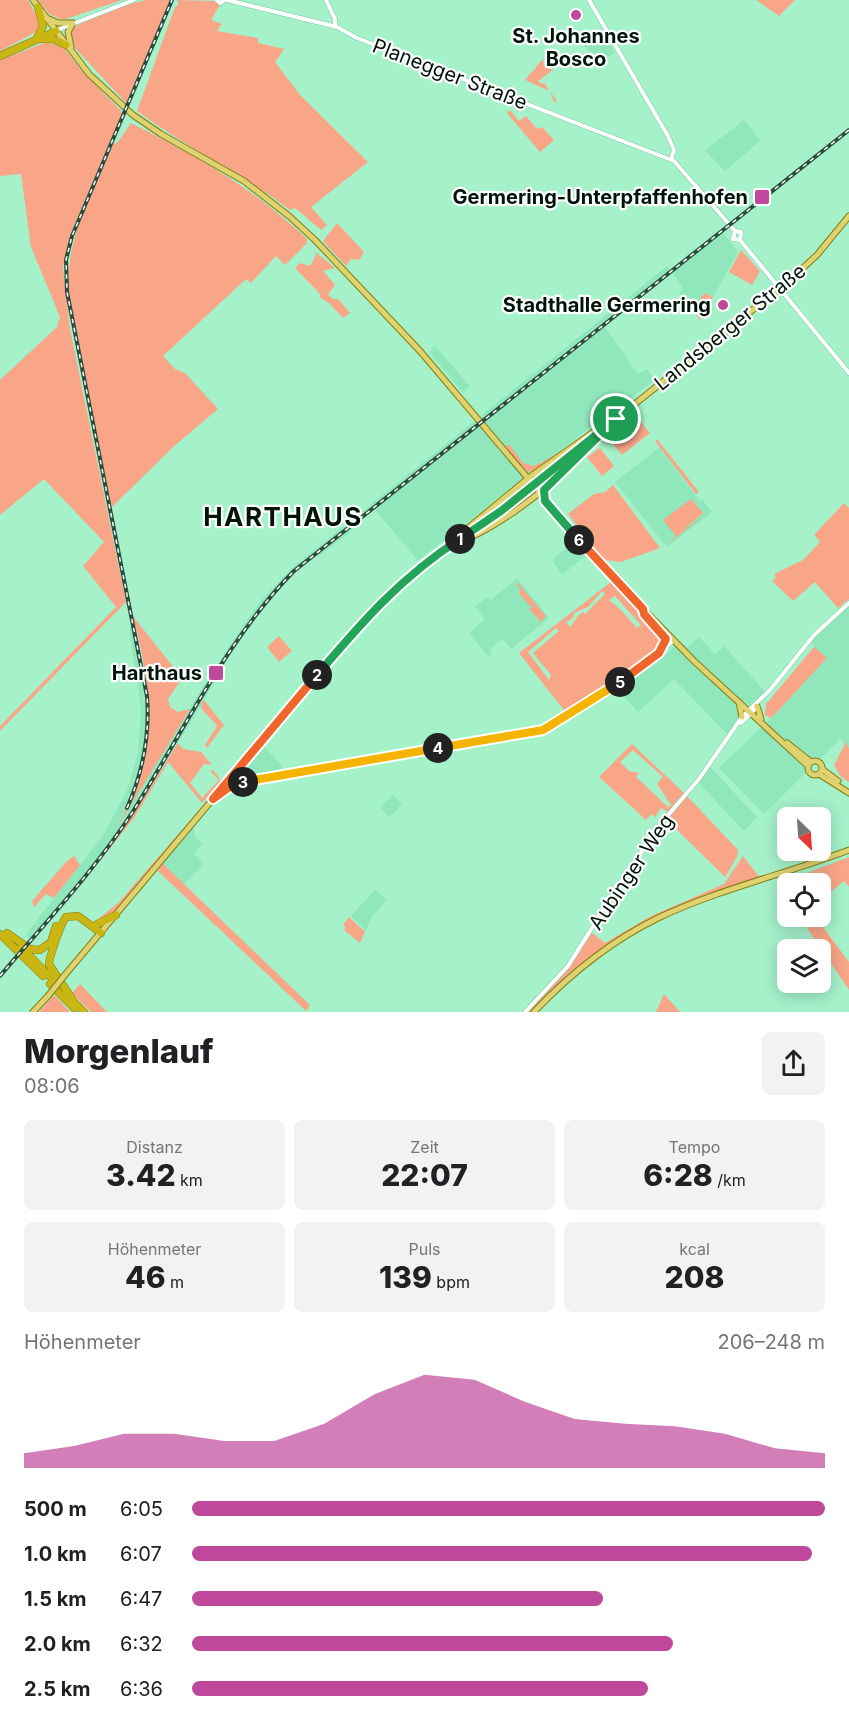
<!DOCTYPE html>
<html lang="de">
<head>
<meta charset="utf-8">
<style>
	body { margin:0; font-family:Inter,sans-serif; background:#f2f2f2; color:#202124; height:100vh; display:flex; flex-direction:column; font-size:22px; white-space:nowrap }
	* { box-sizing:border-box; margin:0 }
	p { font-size:20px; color:#757577 }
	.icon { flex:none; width:33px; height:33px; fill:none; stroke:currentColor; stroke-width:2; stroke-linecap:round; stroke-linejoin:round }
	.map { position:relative; height:1012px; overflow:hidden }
	.drawer { display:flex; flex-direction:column; background:#fff; flex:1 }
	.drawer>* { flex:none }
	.needle { width:39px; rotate:155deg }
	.buttons { position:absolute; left:777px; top:807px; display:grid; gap:12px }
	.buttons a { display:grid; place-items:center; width:54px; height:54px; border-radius:9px; background:#fff; box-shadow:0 3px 15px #0003; font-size:30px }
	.pin { position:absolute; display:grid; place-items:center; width:51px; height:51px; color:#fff; margin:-26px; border:3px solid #fff; border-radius:50%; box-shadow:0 2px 6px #0007 }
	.km { position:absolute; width:30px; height:30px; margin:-15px; border-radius:50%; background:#222; color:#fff; font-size:16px; line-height:30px; text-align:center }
	.round { display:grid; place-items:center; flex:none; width:63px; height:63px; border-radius:9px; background:#f2f2f2 }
	.summary { display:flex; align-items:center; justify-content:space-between; height:102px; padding:0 24px }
	h1 { font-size:33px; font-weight:800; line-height:45px }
	.stats { display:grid; grid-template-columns:repeat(3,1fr); gap:9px; height:102px; padding:6px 24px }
	.stats div { display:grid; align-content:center; border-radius:9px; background:#f2f2f2; text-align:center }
	.stats b { font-size:30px; font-weight:800 }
	.stats small { font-size:16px; font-weight:400 }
	.stats p { font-size:16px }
	.chart { height:168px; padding:12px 24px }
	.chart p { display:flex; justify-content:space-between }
	.chart svg { width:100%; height:108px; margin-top:6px; fill:#c0489c; opacity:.7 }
	ul { padding:0 24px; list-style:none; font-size:20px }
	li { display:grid; grid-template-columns:96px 72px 1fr; align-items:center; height:45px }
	li i { height:15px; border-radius:8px; background:#c0489c }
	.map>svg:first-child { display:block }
</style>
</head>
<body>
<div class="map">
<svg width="849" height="1012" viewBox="0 0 849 1012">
	<rect width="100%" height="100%" fill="#a4f1ca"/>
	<!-- built -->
	<path fill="#90e7bc" d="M603 31 615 53 600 61 583 45Z
		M744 120 760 141 725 171 705 150Z
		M723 233 738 252 713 297 704 293 693 310 679 294 683 287 671 272 603 325 638 374 647 369 655 380 533 470 418 561 373 507 356 520 359 524 351 531 347 527 350 532 319 556 316 553 294 573 262 608 242 635 185 732 116 839 32 940 26 934 102 837 127 791 138 753 141 709 129 629 135 625 148 696 149 731 141 772 121 822 199 693 240 630 260 602 292 568 667 266 672 272Z
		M434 345 470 386 463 393 430 353Z
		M660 447 700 501 702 499 712 512 667 547 615 482Z
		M573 543 585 556 562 575 552 560Z
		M517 578 549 618 511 649 503 639 497 643 489 650 492 654 489 657 469 633 485 619 475 607 487 597 491 600Z
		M849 605V749L840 739 764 814 719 768 775 714 827 658 814 647 811 641Z
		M699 637 715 654 724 646 766 693 728 735 674 679 638 712 618 690 656 663 680 641 687 648Z
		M263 746 282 765 280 771 237 780Z
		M710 767 757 817 744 831 698 782Z
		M393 795 402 805 389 817 380 807Z
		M194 827V836L203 844 194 854 204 864 184 884 162 863Z
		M375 890 387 899 372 917 366 931 351 916Z"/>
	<!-- green -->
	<path fill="#f9a688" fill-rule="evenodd" d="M0 0H28L40 22 38 31 0 51Z
		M38 0H122L63 20 49 14Z
		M147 0H170L127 104 75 48 71 33C76 18 131 3 147 0Z
		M177 0 215 1 220 5 211 20 222 24 217 31 258 38V43L284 49 275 62 300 95 368 162 311 207 327 225 321 230 295 208 290 210C241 173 186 147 137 111L175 7 179 4Z
		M756 0H795L779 16Z
		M47 42 64 48 82 71 123 113 70 235 63 268 70 329 126 602 0 731V726L116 607 83 566 104 542 44 479 0 515V380L57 327 60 317 31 247 21 174 0 176V60Z
		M543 59 544 66 553 70 538 81 542 84 544 83 557 101 554 102 550 91 525 80Z
		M510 110 519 121 526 116 537 129 542 127 554 140 540 152 507 113Z
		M131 123C195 155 255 189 307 239V243L285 265 276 256 251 283 246 279 163 356 175 369 185 373 218 409 173 447 111 508 68 292C66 237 92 193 113 144L118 142Z
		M337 223 364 252 359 260 351 259 346 266 323 241Z
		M741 250 760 271 752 285 729 272Z
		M314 251 335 268 323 271 335 285 328 294 332 299H338L350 313 343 318 329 303 320 298V294L295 268 300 263 310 266 316 255Z
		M704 293 713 297 700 320 693 310Z
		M626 403 628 406 624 410 532 472 525 471 505 447 509 444 523 463 534 466C554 457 618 417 626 403Z
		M635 415 650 433 622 455 607 437Z
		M657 439 699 492 696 494 655 441Z
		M600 448 614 466 602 476 587 457Z
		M613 485 660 548 621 562 604 560 568 514 594 494 605 492Z
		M691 499 703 513 679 533 705 515 668 544 676 536 663 520Z
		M844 503 849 508V599L838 608 815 582 793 601 772 581 776 577 774 574 803 560 820 542 814 535Z
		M517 582 546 616 541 622 529 609 534 605 530 606 518 592 521 590 516 584Z
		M611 582 664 639C648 669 596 695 567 714L519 653ZM602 591 605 594 585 614 583 612 578 616 570 627 566 622 573 618 574 613 588 607ZM615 596 641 625 637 628C627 617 621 609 609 600ZM556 628 559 631 533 653 551 675 549 680 528 652Z
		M132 615 182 678 168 699 170 707 178 712 190 709 115 831C155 762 155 690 132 615Z
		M279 636 292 651 279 662 267 647Z
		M814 647 827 658 775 714 771 718 765 715 766 704Z
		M203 699 224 725 207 748 205 745 217 726 201 708Z
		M846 742 849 749V782L841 777 834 765Z
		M178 743 183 749 201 752 212 765 204 764 190 783 202 798 219 780 210 771 213 770 220 779V783L202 803 168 762 134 818 72 896 132 816Z
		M632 744 684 793 668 812 661 808 655 817 651 814 646 820 599 777ZM633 750 663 777 657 784 671 805 668 807 636 777 639 773 629 771 620 762Z
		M222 784 106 921H96L119 902Z
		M686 795 738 850 737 857 725 877 666 819Z
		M74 856 80 865 54 898 46 894 34 907 32 901 67 861Z
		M743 856 761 879 706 897 603 948 532 1012H527L567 970 591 932 605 943 649 917 724 884Z
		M849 857V887L844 881 821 900 820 884 802 883 799 879V876Z
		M162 863 310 1005 306 1011 158 871Z
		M349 917 365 932 360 943 344 930 346 928 343 925Z
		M810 920 815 925 819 922 849 962V990L807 928Z
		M80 984 107 1012H91L72 993Z
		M664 994 680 1012H656Z
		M54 995 70 1012H39Z"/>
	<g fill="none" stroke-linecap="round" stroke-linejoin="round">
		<!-- minor casing -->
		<g stroke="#7cc9a2" stroke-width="5">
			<path id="minor" d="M217 0 220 3 225 0
				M227 0 337 27 357 38 674 161 735 231 733 239 740 240 849 373
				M326 0 335 19V27
				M589 0 668 136 674 150 671 159
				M57 30 134 0
				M735 231 741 232 740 240
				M741 723 757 707
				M229 779 238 783 539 731C587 713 634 673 673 641
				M221 793 237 783
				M525 1012 568 966 627 872 669 814 699 779 742 717 770 690 814 635 849 603"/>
		</g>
		<!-- major casing -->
		<g stroke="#837d0f" stroke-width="7">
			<path id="major" d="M33 0 89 74 133 115 161 134 244 181 289 216 315 240 420 351 610 575 694 661 808 766
				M49 19 58 23H73
				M71 47 68 32 73 23
				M536 483 790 280 817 255 849 216
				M457 537 531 476 602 426
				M456 544C513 521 566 473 608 429
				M659 653 666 641 663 633
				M739 702 742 717
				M757 706 761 719
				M787 743 811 762
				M808 768a7 7 0 1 1 14 0a7 7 0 1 1-14 0Z
				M822 769 838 781
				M819 774 849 793
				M64 976 366 617 417 569 529 489
				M33 1012 48 996
				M534 1012C570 974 611 941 658 918 719 889 786 874 849 850"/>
		</g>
		<!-- highway casing -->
		<g stroke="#837d0f" stroke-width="8">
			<path id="highway" d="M37 38 43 26 38 7
				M41 39H53L66 45
				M0 56 56 31
				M97 924 116 915
				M7 933 30 949 40 950 51 942 56 926
				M0 934 43 976
				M21 947 55 982
				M50 984 74 1008
				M73 1001 84 1012
				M74 1002 49 964C49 958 62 921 66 917L78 916 101 933"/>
		</g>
		<!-- minor -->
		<use href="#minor" stroke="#fff" stroke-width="4"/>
		<!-- major -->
		<use href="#major" stroke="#dfd371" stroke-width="5"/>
		<!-- highway -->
		<use href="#highway" stroke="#cab612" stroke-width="7"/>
		<!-- rail casing -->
		<g stroke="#2a4d3c" stroke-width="4">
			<path id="rail" d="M127 808C143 772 150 735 147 696L67 292 66 260 72 236 172 0
				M0 976C45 923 94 871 132 813 184 731 226 640 294 571L849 130"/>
		</g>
		<!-- rail -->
		<use href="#rail" stroke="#fefefe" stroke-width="1.5" stroke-dasharray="4.5" stroke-linecap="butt"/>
		<!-- major-bridge casing -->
		<g stroke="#837d0f" stroke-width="7" stroke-linecap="butt">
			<path id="major-bridge" d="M529 489 536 483
				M48 996 64 976"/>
		</g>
		<!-- major-bridge -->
		<use href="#major-bridge" stroke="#dfd371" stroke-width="5"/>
	</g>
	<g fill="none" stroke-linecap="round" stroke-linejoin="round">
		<!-- split-1 casing -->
		<g stroke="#fff" stroke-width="12">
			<path id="split-1" d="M460 539 501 511 616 419"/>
		</g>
		<!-- split-2 casing -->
		<g stroke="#fff" stroke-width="12">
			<path id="split-2" d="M317 675C362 622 401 577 460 539"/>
		</g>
		<!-- split-3 casing -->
		<g stroke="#fff" stroke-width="12">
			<path id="split-3" d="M243 782 228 788 213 799 317 675"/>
		</g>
		<!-- split-4 casing -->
		<g stroke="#fff" stroke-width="12">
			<path id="split-4" d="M243 782 438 748"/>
		</g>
		<!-- split-5 casing -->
		<g stroke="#fff" stroke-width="12">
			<path id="split-5" d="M438 748 543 730 620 682"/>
		</g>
		<!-- split-6 casing -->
		<g stroke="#fff" stroke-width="12">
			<path id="split-6" d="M579 540 643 609 644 614 666 639 659 653 620 682"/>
		</g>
		<!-- split-7 casing -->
		<g stroke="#fff" stroke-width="12">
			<path id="split-7" d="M579 540 545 501 544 490 616 419"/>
		</g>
		<!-- split-1 -->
		<use href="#split-1" stroke="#22a559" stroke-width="8"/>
		<!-- split-2 -->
		<use href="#split-2" stroke="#22a559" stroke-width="8"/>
		<!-- split-3 -->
		<use href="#split-3" stroke="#f0652b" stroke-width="8"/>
		<!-- split-4 -->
		<use href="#split-4" stroke="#f5b400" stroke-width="8"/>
		<!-- split-5 -->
		<use href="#split-5" stroke="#f5b400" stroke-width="8"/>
		<!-- split-6 -->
		<use href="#split-6" stroke="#f0652b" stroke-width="8"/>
		<!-- split-7 -->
		<use href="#split-7" stroke="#22a559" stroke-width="8"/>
	</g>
	<!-- markers -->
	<g fill="#c0489c" stroke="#fefefe" stroke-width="2">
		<circle cx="576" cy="15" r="6"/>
		<rect x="754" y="189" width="16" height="16" rx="3"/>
		<circle cx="723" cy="305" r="6"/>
		<rect x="208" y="665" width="16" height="16" rx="3"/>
	</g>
	<g text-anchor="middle" stroke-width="4.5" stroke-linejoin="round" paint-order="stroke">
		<!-- poi labels -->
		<g font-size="20" font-weight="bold" fill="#00140a" stroke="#fefefe" text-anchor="end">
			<text x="576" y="43" text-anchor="middle">St. Johannes<tspan x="576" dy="23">Bosco</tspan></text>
			<text x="748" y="204">Germering-Unterpfaffenhofen</text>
			<text x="711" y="312">Stadthalle Germering</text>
			<text x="202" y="680">Harthaus</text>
		</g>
		<!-- street labels -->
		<g font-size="20" fill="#00140a" stroke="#fefefe">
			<text transform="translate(450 74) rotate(21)" y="7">Planegger Straße</text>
			<text transform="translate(730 327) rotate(-39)" y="7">Landsberger Straße</text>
			<text transform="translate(631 872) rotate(-56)" y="7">Aubinger Weg</text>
		</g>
		<!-- district labels -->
		<g font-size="26" font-weight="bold" letter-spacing="1.5" fill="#00140a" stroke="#fefefe">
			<text x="283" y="526">HARTHAUS</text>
		</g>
	</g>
</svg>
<div class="buttons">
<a><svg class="needle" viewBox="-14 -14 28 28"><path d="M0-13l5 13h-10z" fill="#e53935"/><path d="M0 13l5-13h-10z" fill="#757577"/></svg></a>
<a><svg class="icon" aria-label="locate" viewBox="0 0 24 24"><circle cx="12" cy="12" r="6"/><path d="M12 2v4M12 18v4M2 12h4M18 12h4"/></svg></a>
<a><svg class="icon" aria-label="layers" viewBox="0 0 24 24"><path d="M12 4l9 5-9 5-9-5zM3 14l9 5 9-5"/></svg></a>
</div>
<div class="pin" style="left:616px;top:419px;background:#1e9e55"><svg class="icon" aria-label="arrive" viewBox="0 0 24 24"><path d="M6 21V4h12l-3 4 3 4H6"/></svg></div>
<b class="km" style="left:460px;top:539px">1</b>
<b class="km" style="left:317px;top:675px">2</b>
<b class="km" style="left:243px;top:782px">3</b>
<b class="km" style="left:438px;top:748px">4</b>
<b class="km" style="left:620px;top:682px">5</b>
<b class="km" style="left:579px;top:540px">6</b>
</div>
<section class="drawer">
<div class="summary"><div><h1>Morgenlauf</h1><p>08:06</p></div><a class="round"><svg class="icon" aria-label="share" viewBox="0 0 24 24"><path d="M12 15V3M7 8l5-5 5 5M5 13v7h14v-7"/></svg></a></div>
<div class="stats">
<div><p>Distanz</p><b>3.42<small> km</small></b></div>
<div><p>Zeit</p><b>22:07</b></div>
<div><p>Tempo</p><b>6:28<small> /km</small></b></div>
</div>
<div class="stats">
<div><p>Höhenmeter</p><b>46<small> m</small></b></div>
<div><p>Puls</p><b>139<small> bpm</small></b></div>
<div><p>kcal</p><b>208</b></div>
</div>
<div class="chart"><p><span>Höhenmeter</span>206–248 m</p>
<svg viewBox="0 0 160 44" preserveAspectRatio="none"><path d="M0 44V38L10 35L20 30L30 30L40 33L50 33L60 26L70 14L80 6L90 8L100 17L110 24L120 26L130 27L140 30L150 36L160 38V44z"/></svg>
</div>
<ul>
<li><b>500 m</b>6:05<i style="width:100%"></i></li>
<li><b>1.0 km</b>6:07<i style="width:98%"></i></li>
<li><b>1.5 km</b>6:47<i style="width:65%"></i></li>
<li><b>2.0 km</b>6:32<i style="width:76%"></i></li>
<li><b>2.5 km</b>6:36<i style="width:72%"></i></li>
</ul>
</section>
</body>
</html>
